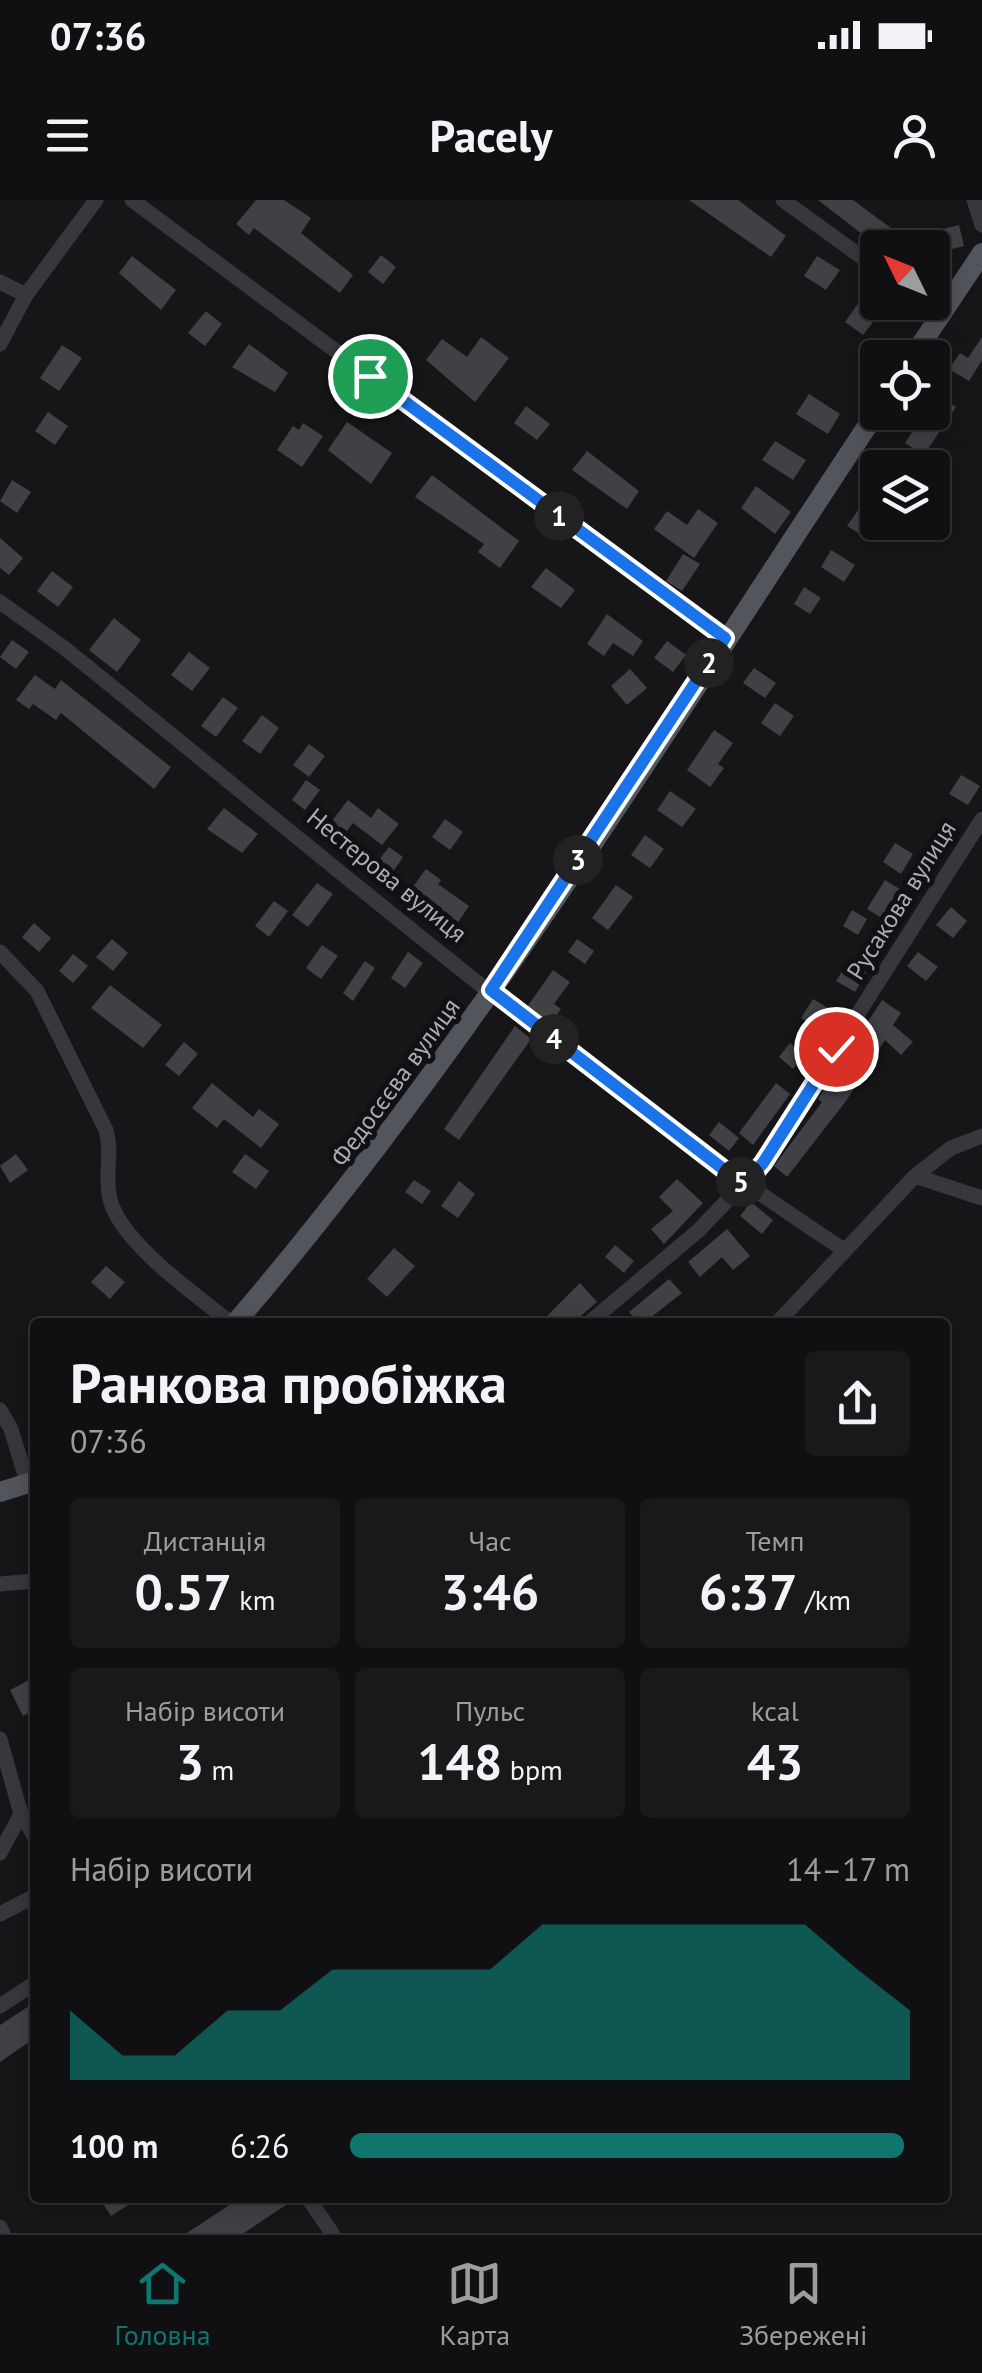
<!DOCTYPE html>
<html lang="uk">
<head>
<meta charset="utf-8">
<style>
	body { margin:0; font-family:"PT Sans",sans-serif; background:#19191b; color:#f1f3f6; height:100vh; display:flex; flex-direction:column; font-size:38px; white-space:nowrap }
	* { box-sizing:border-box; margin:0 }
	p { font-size:32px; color:#9c9d9f }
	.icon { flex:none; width:55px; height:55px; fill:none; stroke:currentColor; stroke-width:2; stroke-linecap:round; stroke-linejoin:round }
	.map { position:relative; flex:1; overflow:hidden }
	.sheet { position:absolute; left:30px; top:1118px; width:920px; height:885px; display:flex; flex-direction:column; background:#101012; border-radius:10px; box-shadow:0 5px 25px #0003,0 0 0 2px #303032 }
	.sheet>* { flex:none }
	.needle { width:65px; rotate:313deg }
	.buttons { position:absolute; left:860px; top:30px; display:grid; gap:20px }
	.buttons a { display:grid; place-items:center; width:90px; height:90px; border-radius:10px; background:#101012; box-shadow:0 5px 25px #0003,0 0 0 2px #303032; font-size:50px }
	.pin { position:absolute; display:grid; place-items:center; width:85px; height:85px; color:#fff; margin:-42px; border:5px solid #fff; border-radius:50%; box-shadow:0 2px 10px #0007 }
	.km { position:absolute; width:50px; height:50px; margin:-25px; border-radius:50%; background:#222; color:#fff; font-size:28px; line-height:50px; text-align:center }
	.round { display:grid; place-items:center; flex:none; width:105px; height:105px; border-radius:10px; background:#19191b }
	.summary { display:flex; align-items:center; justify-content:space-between; height:170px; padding:0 40px }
	h1 { font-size:55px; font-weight:700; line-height:75px }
	.figures { display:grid; grid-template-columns:repeat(3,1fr); gap:15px; height:170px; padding:10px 40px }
	.figures div { display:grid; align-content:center; border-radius:10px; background:#19191b; text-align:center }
	.figures b { font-size:50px; font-weight:700 }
	.figures small { font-size:28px; font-weight:400 }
	.figures p { font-size:28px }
	.chart { height:280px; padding:20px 40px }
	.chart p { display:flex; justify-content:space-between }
	.chart svg { width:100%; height:180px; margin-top:10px; fill:#0f766e; opacity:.7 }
	ul { padding:0 40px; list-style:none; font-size:32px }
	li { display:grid; grid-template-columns:160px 120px 1fr; align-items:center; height:75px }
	li i { height:25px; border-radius:12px; background:#0f766e }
	.status { display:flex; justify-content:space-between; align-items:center; height:70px; padding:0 50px; background:#101012; direction:ltr }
	.status svg { height:28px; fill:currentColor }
	header { display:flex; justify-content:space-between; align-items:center; height:130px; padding:0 40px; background:#101012; font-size:45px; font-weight:700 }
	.dock { display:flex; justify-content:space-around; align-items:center; height:140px; border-top:2px solid #303032; background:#101012; font-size:28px; color:#9c9d9f }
	.dock a { display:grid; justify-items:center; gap:5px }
	.dock .current { color:#0f766e }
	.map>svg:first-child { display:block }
</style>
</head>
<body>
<div class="status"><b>07:36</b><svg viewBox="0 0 49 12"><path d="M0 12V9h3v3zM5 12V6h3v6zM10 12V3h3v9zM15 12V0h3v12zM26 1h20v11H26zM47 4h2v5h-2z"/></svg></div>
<header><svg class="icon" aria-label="menu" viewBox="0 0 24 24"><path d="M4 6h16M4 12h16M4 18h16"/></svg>Pacely<svg class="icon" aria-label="person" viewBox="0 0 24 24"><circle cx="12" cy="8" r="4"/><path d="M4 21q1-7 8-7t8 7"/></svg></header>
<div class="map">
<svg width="982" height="2033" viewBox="0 0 982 2033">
	<rect width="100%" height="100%" fill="#161618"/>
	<!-- building -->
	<path fill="#404145" d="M256 0H284L311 18 301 33 353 75 340 93 254 28 249 35 236 24Z
		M689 0H738L786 36 771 57Z
		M818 0H853L910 42 916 30 947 48H880Z
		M959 25 964 46 948 50 943 29Z
		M381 55 396 67 383 84 368 72Z
		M132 56 176 90 161 110 119 73Z
		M817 56 840 70 826 90 804 76Z
		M867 91 886 105 863 135 845 122Z
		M206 111 222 124 205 146 188 133Z
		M481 137 509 158 475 202 426 160 442 139 467 157Z
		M982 137V160L969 181 949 169 960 153 968 158Z
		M249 144 288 173 275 192 232 167Z
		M62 145 82 158 59 191 40 178Z
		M932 192 956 207 924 255 905 243 925 212H932Z
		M809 194 840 214 828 234 796 214Z
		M526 206 550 224 537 240 514 223Z
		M48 212 68 226 55 245 35 231Z
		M347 222 392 253 371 284 328 250Z
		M303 223 323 236 302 267 277 250 293 226 299 230Z
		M775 241 806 260 793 280 762 260Z
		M587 251 639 291 627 309 572 270Z
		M432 275 519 341 500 368 478 352 484 344 415 297Z
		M12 280 31 292 17 313 0 301Z
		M756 286 791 312 775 334 741 308Z
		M698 309 718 323 694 358 654 329 667 311 687 325Z
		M858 310 878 322 870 340 847 326Z
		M0 338 23 358 9 375 0 368Z
		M831 350 855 365 844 382 821 367Z
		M683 354 700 364 682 391 666 381Z
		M546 368 575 390 561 408 531 387Z
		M52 371 73 387 58 407 37 391Z
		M804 387 821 398 810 414 794 404Z
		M607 414 643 441 633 456 613 443 604 456 587 444Z
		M114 418 141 440 117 472 89 450Z
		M12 440 29 452 16 469 0 457Z
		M667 441 686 455 673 472 654 458Z
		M189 452 210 468 192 491 171 475Z
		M754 468 776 483 765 498 743 483Z
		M630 469 647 488 627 505 611 486Z
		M35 475 55 489 61 480 171 567 154 589 61 513 56 520 33 504 29 509 16 500Z
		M223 497 238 508 216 537 201 526Z
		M775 503 794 516 780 536 761 523Z
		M262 515 279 528 260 554 242 541Z
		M714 530 733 543 718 564 724 568 710 587 687 570Z
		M309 544 325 556 309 577 293 565Z
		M961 575 980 586 968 605 949 594Z
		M306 580 320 590 305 610 292 600Z
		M670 591 696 609 682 627 657 610Z
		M348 600 371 618 378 608 399 624 382 645 353 623 343 636 329 625Z
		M224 608 258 634 242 653 207 629Z
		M445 619 463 632 450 650 432 637Z
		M645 635 664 649 650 668 631 655Z
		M895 643 913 654 901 674 883 662Z
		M389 647 403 657 390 676 375 665Z
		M426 669 441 680 438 684 469 706 457 724 412 688Z
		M885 680 903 691 885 720 867 709Z
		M317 683 333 694 308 727 292 715Z
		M616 685 633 697 608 730 592 718Z
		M274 701 288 711 269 737 255 726Z
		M951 707 967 721 953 738 936 725Z
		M852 710 867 719 858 735 843 726Z
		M34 723 51 738 39 752 22 737Z
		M112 739 128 753 113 771 96 757Z
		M577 739 594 751 585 764 568 752Z
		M322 745 338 756 321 779 306 768Z
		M408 752 423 763 405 788 391 778Z
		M918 752 938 767 926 781 907 766Z
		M73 754 88 766 73 783 59 771Z
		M365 761 375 768 353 801 343 793Z
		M848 762 866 773 855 792 836 781Z
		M553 770 570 782 554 804 561 809 550 825 527 807Z
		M110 785 162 825 143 848 91 808Z
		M813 799 831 810 820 830 801 818Z
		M882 800 901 813 893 825 913 842 901 855 885 840 846 901 787 977 774 966 822 902 818 899Z
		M515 826 531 839 459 940 444 929Z
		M184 842 198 854 179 876 165 865Z
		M790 843 805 855 793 869 779 857Z
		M212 883 253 917 259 909 279 924 261 948 224 919 217 928 192 908Z
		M776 883 790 894 753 945 739 933Z
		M719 922 739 938 729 951 709 935Z
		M16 954 28 970 10 983 0 966Z
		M245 954 269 971 256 989 232 972Z
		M677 979 703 1003 664 1044 651 1029 673 1011 659 997Z
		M414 980 431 991 422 1004 405 992Z
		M459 981 475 994 458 1018 441 1006Z
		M751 1002 773 1020 762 1034 740 1016Z
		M727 1029 750 1056 733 1070 722 1057 700 1077 688 1062Z
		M615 1045 634 1061 624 1073 605 1057Z
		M394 1048 415 1066 387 1097 367 1079Z
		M106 1066 125 1082 110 1099 91 1082Z
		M669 1079 682 1093 645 1122H638L629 1112Z
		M580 1083 597 1102 574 1122H541Z
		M29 1480 35 1490V1510L23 1516 10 1490Z
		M35 1802V1838L0 1862V1825Z
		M99 1998H139L111 2016Z
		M240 1998H280L286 2005 244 2033H187Z"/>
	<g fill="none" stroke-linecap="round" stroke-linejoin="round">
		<!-- minor -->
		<path stroke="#37383d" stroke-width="15" d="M132 0 725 439
			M783 0 878 69
			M974 0 982 25
			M0 82 26 95
			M924 102 941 115
			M0 144 26 95 96 0
			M0 402 63 447C319 652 569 870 844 1050
			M0 752 37 791 106 930C113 954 104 975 110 999 120 1042 196 1095 230 1122
			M915 976 982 998
			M590 1122 699 1030 763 963 982 619
			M778 1122 915 976 951 948 982 936
			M0 1210 11 1229 28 1285
			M0 1384 35 1381
			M0 1539 21 1614 35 1637
			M0 1653 21 1614
			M0 1714 35 1696
			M0 1806 35 1783
			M308 1998 332 2033
			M0 2027 3 2033"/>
		<!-- major -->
		<path stroke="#53555c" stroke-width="20" d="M912 158 982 53
			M236 1122C478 840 672 519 878 210
			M0 1292 35 1281"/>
	</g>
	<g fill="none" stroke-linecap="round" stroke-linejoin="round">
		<!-- route casing -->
		<g stroke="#fff" stroke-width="20">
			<path id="route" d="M370 176 725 438 491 790 744 985 763 963 836 849"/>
		</g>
		<!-- route -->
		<use href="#route" stroke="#1a73e8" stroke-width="12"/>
	</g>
	<g text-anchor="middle" stroke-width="10" stroke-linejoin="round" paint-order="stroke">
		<!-- street labels -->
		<g font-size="25" fill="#a8adb8" stroke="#111113">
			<text transform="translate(387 675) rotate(39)" y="9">Нестерова вулиця</text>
			<text transform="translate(901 700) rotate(-58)" y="9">Русакова вулиця</text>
			<text transform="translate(395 882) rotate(-54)" y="9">Федосєєва вулиця</text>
		</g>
	</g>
</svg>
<div class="buttons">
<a><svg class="needle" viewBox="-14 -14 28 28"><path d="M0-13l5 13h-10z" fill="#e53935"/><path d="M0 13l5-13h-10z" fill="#9c9d9f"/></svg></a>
<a><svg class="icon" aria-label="locate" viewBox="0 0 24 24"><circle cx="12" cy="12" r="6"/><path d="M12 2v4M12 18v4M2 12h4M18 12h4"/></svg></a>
<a><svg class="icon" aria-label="layers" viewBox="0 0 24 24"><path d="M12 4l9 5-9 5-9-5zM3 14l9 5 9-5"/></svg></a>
</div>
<div class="pin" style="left:370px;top:176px;background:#1e9e55"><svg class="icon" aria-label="arrive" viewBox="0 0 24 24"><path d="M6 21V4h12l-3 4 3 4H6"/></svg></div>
<div class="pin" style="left:836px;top:849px;background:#d93025"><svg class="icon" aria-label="check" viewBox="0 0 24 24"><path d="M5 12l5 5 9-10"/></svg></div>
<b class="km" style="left:559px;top:316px">1</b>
<b class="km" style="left:709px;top:463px">2</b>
<b class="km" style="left:578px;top:660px">3</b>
<b class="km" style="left:554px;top:839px">4</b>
<b class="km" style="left:741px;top:982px">5</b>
<section class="sheet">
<div class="summary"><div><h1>Ранкова пробіжка</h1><p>07:36</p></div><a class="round"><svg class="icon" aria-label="share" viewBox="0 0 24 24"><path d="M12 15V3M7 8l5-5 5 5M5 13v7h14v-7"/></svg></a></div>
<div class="figures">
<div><p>Дистанція</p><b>0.57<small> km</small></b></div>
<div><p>Час</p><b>3:46</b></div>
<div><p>Темп</p><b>6:37<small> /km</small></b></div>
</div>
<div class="figures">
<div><p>Набір висоти</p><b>3<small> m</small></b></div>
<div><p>Пульс</p><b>148<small> bpm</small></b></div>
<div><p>kcal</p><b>43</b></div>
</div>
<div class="chart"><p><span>Набір висоти</span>14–17 m</p>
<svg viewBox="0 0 160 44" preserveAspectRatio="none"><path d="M0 44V27L10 38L20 38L30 27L40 27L50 17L60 17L70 17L80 17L90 6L100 6L110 6L120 6L130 6L140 6L150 17L160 27V44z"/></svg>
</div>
<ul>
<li><b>100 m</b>6:26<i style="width:99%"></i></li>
</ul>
</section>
</div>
<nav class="dock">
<a class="current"><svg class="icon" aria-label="home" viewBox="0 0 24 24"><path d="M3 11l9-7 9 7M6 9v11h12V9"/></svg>Головна</a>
<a><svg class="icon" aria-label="map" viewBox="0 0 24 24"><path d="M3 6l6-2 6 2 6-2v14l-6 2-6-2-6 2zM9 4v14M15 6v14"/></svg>Карта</a>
<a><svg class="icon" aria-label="saved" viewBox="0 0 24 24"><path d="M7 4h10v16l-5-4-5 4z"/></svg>Збережені</a>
</nav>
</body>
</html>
